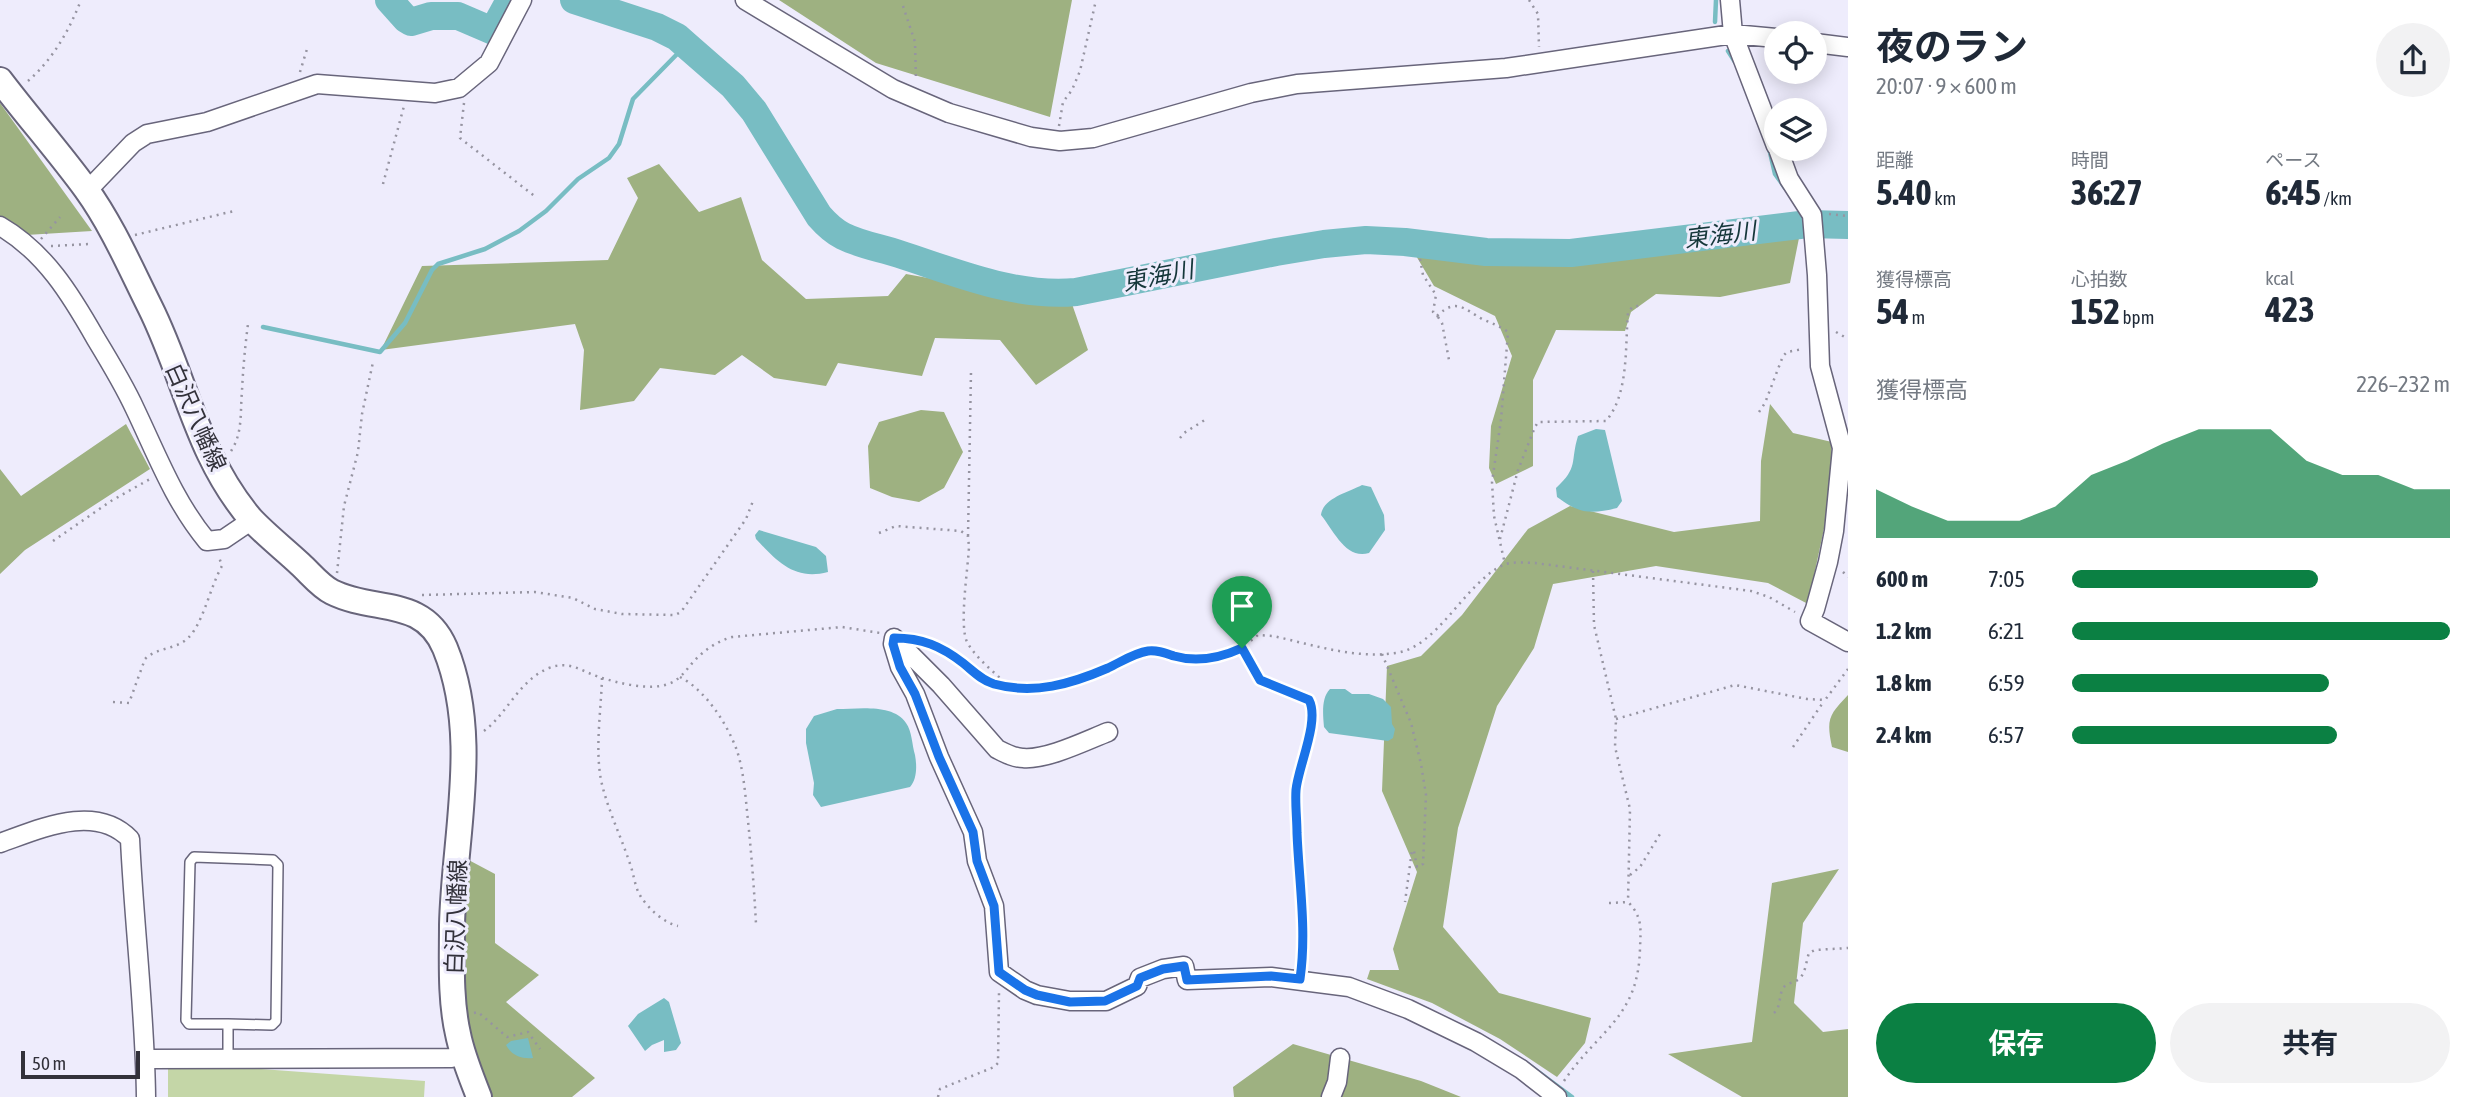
<!DOCTYPE html>
<html lang="ja">
<head>
<meta charset="utf-8">
<style>
	body { margin:0; font-family:"Asap Condensed","Noto Sans JP",sans-serif; background:#f2f2f3; color:#1f2937; height:100vh; display:flex; flex-direction:column; font-size:26px; white-space:nowrap }
	* { box-sizing:border-box; margin:0 }
	p { font-size:23px; color:#747a83 }
	.icon { flex:none; width:38px; height:38px; fill:none; stroke:currentColor; stroke-width:2; stroke-linecap:round; stroke-linejoin:round }
	.map { position:relative; flex:1; overflow:hidden }
	.sheet { display:flex; flex-direction:column; background:#fff; width:630px }
	.sheet>* { flex:none }
	.buttons { position:absolute; left:1764px; top:21px; display:grid; gap:14px }
	.buttons a { display:grid; place-items:center; width:63px; height:63px; border-radius:50%; background:#fff; box-shadow:0 4px 18px #0003; font-size:35px }
	.scale { position:absolute; left:21px; bottom:18px; width:119px; box-sizing:border-box; padding-left:7px; border:4px solid #32313a; border-top:0; font-size:19px; line-height:24px; white-space:nowrap; color:#32313a; -webkit-text-stroke:5px #eeecfc; paint-order:stroke }
	.pin { position:absolute; display:grid; place-items:center; width:60px; height:60px; color:#fff; margin:-72px -30px; border-radius:50% 50% 50% 0; rotate:-45deg; box-shadow:0 0 7px #0007 }
	.pin .icon { rotate:45deg }
	.round { display:grid; place-items:center; flex:none; width:74px; height:74px; border-radius:37px; background:#f2f2f3 }
	.head { display:flex; align-items:center; justify-content:space-between; height:119px; padding:0 28px }
	h1 { font-size:38px; font-weight:700; line-height:52px }
	.metrics { display:grid; grid-template-columns:repeat(3,1fr); gap:10px; height:119px; padding:7px 28px }
	.metrics div { display:grid; align-content:center }
	.metrics b { font-size:35px; font-weight:700 }
	.metrics small { font-size:19px; font-weight:400 }
	.metrics p { font-size:19px }
	.chart { height:196px; padding:14px 28px }
	.chart p { display:flex; justify-content:space-between }
	.chart svg { width:100%; height:126px; margin-top:7px; fill:#0b8043; opacity:.7 }
	.button { display:flex; gap:14px; margin-top:auto; padding:14px 28px }
	.button a { flex:1; height:80px; border-radius:42px; background:#0b8043; color:#fff; font-size:28px; font-weight:700; line-height:80px; text-align:center }
	.button a+a { background:#f2f2f3; color:#1f2937 }
	ul { padding:0 28px; list-style:none; font-size:23px }
	li { display:grid; grid-template-columns:112px 84px 1fr; align-items:center; height:52px }
	li i { height:18px; border-radius:9px; background:#0b8043 }
	main { display:flex; flex:1; min-height:0 }
	.map>svg:first-child { display:block }
</style>
</head>
<body>
<main>
<div class="map">
<svg width="1848" height="1097" viewBox="0 0 1848 1097">
	<rect width="100%" height="100%" fill="#eeecfc"/>
	<!-- green -->
	<path fill="#c4d6a7" d="M168 1069H261L425 1081 424 1097H168Z"/>
	<!-- forest -->
	<path fill="#9eb181" d="M779 0H1072L1050 117 876 63Z
		M0 103 92 231 26 235 0 217Z
		M659 164 699 212 741 197 762 260 806 299 888 296 906 274 1072 304 1088 350 1036 385 1000 340 935 338 922 376 838 363 826 386 774 378 742 355 715 375 660 368 634 401 580 410 584 350 575 324 381 350 422 266 608 260 638 198 627 178Z
		M1800 233 1790 283 1720 297 1656 294 1631 312 1625 331 1556 330 1533 380V466L1496 484 1489 468 1491 426 1512 356 1495 316 1434 286 1412 249C1457 255 1504 264 1550 262 1634 258 1717 243 1800 233Z
		M1770 404 1793 433 1832 442 1829 505 1808 604 1768 583 1656 566 1553 584 1534 648 1497 706 1458 828 1443 927 1499 993 1591 1018 1585 1043 1557 1077 1500 1039 1432 1003 1367 979 1370 970H1399L1393 949 1417 872 1382 791 1387 666 1421 656 1462 615 1528 529 1570 506 1674 532 1760 521 1761 461Z
		M921 410 944 412 963 452 944 488 919 502 892 497 870 488 868 446 879 422Z
		M126 424 150 469 25 550 0 574V469L21 496Z
		M1848 695V752L1832 747C1826 719 1829 715 1848 695Z
		M463 857 495 874V943L539 975 506 1002 595 1078 572 1097H485L464 1032Z
		M1839 869 1803 923 1794 1003 1823 1032 1848 1029V1097H1742L1668 1054 1752 1042 1772 883Z
		M1293 1044 1421 1081 1461 1097H1234L1233 1087Z"/>
	<!-- water -->
	<path fill="#78bdc3" d="M1596 429 1605 430 1622 501 1617 508C1589 515 1579 513 1557 497L1556 488C1579 467 1570 462 1578 436Z
		M1362 485 1371 487 1384 515 1385 530 1369 553C1346 560 1334 531 1321 515 1323 498 1349 492 1362 485Z
		M759 530 816 547 826 556 828 572C794 581 777 561 756 539L755 535Z
		M1330 689H1345L1352 694H1369L1383 699 1391 707 1392 724 1395 729 1393 738 1388 741 1329 733 1324 727C1323 715 1321 698 1330 689Z
		M837 709C857 709 893 703 906 723 912 731 912 745 915 755 917 766 917 779 910 787L821 807 813 795 814 783 806 743V729L814 716Z
		M664 998 669 1002 681 1043 676 1050 664 1052V1040L652 1045 645 1051 628 1026 638 1014Z
		M528 1038 533 1058C522 1059 512 1056 506 1045L511 1041Z"/>
	<g fill="none" stroke-linecap="round" stroke-linejoin="round">
		<!-- stream -->
		<path stroke="#78bdc3" stroke-width="4.5" d="M1715 22 1716 0
			M1728 51 1735 62
			M1769 148 1775 174 1785 188
			M263 327 380 352 405 323 432 270 438 264 485 249 519 231 546 211 578 179 609 158 619 144 633 99 686 45
			M1275 970 1311 974
			M1525 1062 1572 1097"/>
		<!-- river -->
		<path stroke="#78bdc3" stroke-width="28" d="M389 0 406 19 411 22 431 16H458L493 31 510 0
			M574 0 657 27 677 37 686 45 733 86 754 111 819 216C826 224 833 231 843 236 861 245 881 248 899 254 955 272 1016 298 1076 292L1276 252 1324 244 1366 240 1405 242 1486 252 1571 253 1808 224 1848 225"/>
		<!-- lane casing -->
		<g stroke="#68657b" stroke-width="12">
			<path id="lane" d="M228 1024H189L186 1020 190 862 194 857 273 860 278 865 276 1021 272 1025 228 1024V1059"/>
		</g>
		<!-- street casing -->
		<g stroke="#68657b" stroke-width="21">
			<path id="street" d="M745 0 893 89 949 113 1031 137 1060 141 1093 138 1251 93 1297 84 1506 68 1733 34 1776 38
				M1730 0 1733 34 1776 146
				M1815 43 1848 47
				M1778 149 1789 179 1812 215 1817 275 1820 366 1842 448 1834 531 1828 562 1815 609 1810 621 1848 642
				M87 191 133 143 147 134 207 122 317 84 435 93 459 88 489 63 522 0
				M0 226C45 252 71 295 96 339 110 362 124 385 135 409 157 455 174 501 207 541L224 539 252 520
				M1108 732C1085 741 1047 760 1023 758 1014 758 1005 753 997 749L941 685 894 638 893 644 900 667 915 694 939 757 973 832 977 861 994 906 999 972 1025 990 1037 995 1070 1001H1106L1137 986 1140 978 1163 969 1184 966 1187 980 1271 977 1349 987 1408 1009 1476 1042 1521 1069 1557 1097
				M0 843C40 829 95 803 130 839 134 925 145 1011 146 1097
				M146 1059 451 1058 464 1055
				M1331 1097 1337 1082 1340 1058"/>
		</g>
		<!-- secondary casing -->
		<g stroke="#68657b" stroke-width="28">
			<path id="secondary" d="M0 80C28 117 59 152 86 189 112 225 130 267 150 307 186 379 196 454 251 519 266 535 284 549 300 564 310 573 320 586 332 592 374 613 423 596 445 648 481 736 454 834 452 925 452 960 450 999 458 1034 462 1055 471 1076 479 1097"/>
		</g>
		<!-- path -->
		<path stroke="#9694a1" stroke-width="2.5" stroke-dasharray="2 5" stroke-linecap="butt" d="M1529 0 1538 14 1539 47
			M903 6 915 42 916 81
			M300 72 307 49
			M28 81C53 59 69 31 81 0
			M464 103 460 138 537 198
			M1059 126 1063 102 1072 90 1080 71 1096 0
			M383 184 404 106
			M1829 214 1848 216
			M135 235 234 211
			M41 239 60 217
			M51 246 90 244
			M1420 259 1423 275 1436 295 1433 312 1437 316C1456 298 1463 308 1482 319 1491 323 1500 326 1508 332L1501 420 1492 482 1494 516 1505 564
			M1438 317 1442 323 1449 360
			M1836 332 1848 339
			M1759 412 1765 403 1783 356 1787 352 1803 349
			M1180 438 1184 433 1208 418
			M231 451C243 433 240 412 242 391 243 369 245 347 248 324
			M879 533 896 526 961 531 968 536 969 547C968 568 959 625 967 642 977 660 995 672 1009 687
			M968 536 971 372
			M1500 539 1518 470 1535 427 1538 422 1606 421C1629 394 1625 347 1628 313L1632 307 1643 305
			M53 541 111 501 150 479
			M1593 571 1594 625 1616 719 1615 747 1630 809 1628 902
			M1843 572 1848 577
			M337 573 344 506 358 452 362 414 373 362
			M422 595 535 592 573 598 595 609 622 614 675 615 681 612 746 519 753 501
			M920 640 942 648 981 679 993 684 1033 690 1046 689 1088 676 1147 651 1208 660 1224 656 1242 648 1258 635 1273 636C1314 645 1354 659 1396 653 1438 647 1464 584 1503 565 1512 561 1526 563 1535 563L1751 591 1769 597 1795 612
			M1242 648 1260 680 1304 696 1311 705 1308 745 1296 791 1297 861 1304 936 1302 966
			M1382 654 1411 723 1421 764 1426 795 1423 864 1417 867 1414 851 1412 850 1405 902
			M680 677C705 690 726 722 736 748 743 767 745 791 747 811 751 849 754 886 756 924
			M602 678C601 711 595 748 601 780 607 808 620 834 629 861 634 873 634 886 641 897 649 909 664 923 678 926
			M113 702 129 703 145 659C157 647 177 650 189 637 203 623 211 585 222 566L219 557
			M1616 719 1735 685 1807 699 1825 700 1848 669
			M484 731C507 714 519 680 549 668 569 660 581 671 599 677 618 683 649 691 668 684 681 680 687 668 696 659 706 649 718 641 732 637L842 627 880 633
			M1793 747 1824 701
			M1630 875 1640 867 1660 834
			M474 1013 478 1012 507 1037 528 1032 540 1049
			M1774 1013C1782 1005 1778 995 1784 987 1787 983 1794 983 1799 979 1806 973 1806 961 1809 953L1815 950 1848 948
			M1564 1081C1599 1029 1639 1018 1640 947 1641 928 1642 916 1628 902L1609 903
			M938 1097 940 1089 994 1067 998 1063 999 993"/>
		<!-- lane -->
		<use href="#lane" stroke="#fff" stroke-width="9"/>
		<!-- street -->
		<use href="#street" stroke="#fff" stroke-width="18"/>
		<!-- secondary -->
		<use href="#secondary" stroke="#fff" stroke-width="24"/>
	</g>
	<g fill="none" stroke-linecap="round" stroke-linejoin="round">
		<!-- route casing -->
		<g stroke="#fff" stroke-width="14">
			<path id="route" d="M894 638C922 638 941 646 963 663 973 671 981 680 994 684 1034 695 1071 684 1108 668 1121 662 1134 653 1148 651 1158 650 1165 653 1174 656 1198 663 1220 658 1242 648L1260 680 1309 700C1320 721 1298 767 1296 790 1295 804 1297 819 1297 833 1299 882 1307 931 1300 979L1271 976 1187 980 1184 966 1163 969 1140 978 1137 986 1105 1001 1070 1002 1037 995 1025 990 999 972 994 906 977 861 973 832 939 757 915 694 900 667 893 644Z"/>
		</g>
		<!-- route -->
		<use href="#route" stroke="#1a73e8" stroke-width="9"/>
	</g>
	<g text-anchor="middle" stroke-width="6" stroke-linejoin="round" paint-order="stroke">
		<!-- street labels -->
		<g font-size="23" fill="#32313a" stroke="#eeecfc">
			<text transform="translate(196 417) rotate(66)" y="8">白沢八幡線</text>
			<text transform="translate(456 917) rotate(-88)" y="8">白沢八幡線</text>
		</g>
		<!-- water labels -->
		<g font-size="24" font-style="italic" fill="#15373a" stroke="#eeecfc">
			<text transform="translate(1720 235) rotate(-7)" y="8">東海川</text>
			<text transform="translate(1158 276) rotate(-11)" y="8">東海川</text>
		</g>
	</g>
</svg>
<div class="buttons">
<a><svg class="icon" aria-label="locate" viewBox="0 0 24 24"><circle cx="12" cy="12" r="6"/><path d="M12 2v4M12 18v4M2 12h4M18 12h4"/></svg></a>
<a><svg class="icon" aria-label="layers" viewBox="0 0 24 24"><path d="M12 4l9 5-9 5-9-5zM3 14l9 5 9-5"/></svg></a>
</div>
<div class="scale">50 m</div>
<div class="pin" style="left:1242px;top:648px;background:#1e9e55"><svg class="icon" aria-label="arrive" viewBox="0 0 24 24"><path d="M6 21V4h12l-3 4 3 4H6"/></svg></div>
</div>
<section class="sheet">
<div class="head"><div><h1>夜のラン</h1><p>20:07 · 9 × 600 m</p></div><a class="round"><svg class="icon" aria-label="share" viewBox="0 0 24 24"><path d="M12 15V3M7 8l5-5 5 5M5 13v7h14v-7"/></svg></a></div>
<div class="metrics">
<div><p>距離</p><b>5.40<small> km</small></b></div>
<div><p>時間</p><b>36:27</b></div>
<div><p>ペース</p><b>6:45<small> /km</small></b></div>
</div>
<div class="metrics">
<div><p>獲得標高</p><b>54<small> m</small></b></div>
<div><p>心拍数</p><b>152<small> bpm</small></b></div>
<div><p>kcal</p><b>423</b></div>
</div>
<div class="chart"><p><span>獲得標高</span>226–232 m</p>
<svg viewBox="0 0 160 44" preserveAspectRatio="none"><path d="M0 44V27L10 33L20 38L30 38L40 38L50 33L60 22L70 17L80 11L90 6L100 6L110 6L120 17L130 22L140 22L150 27L160 27V44z"/></svg>
</div>
<ul>
<li><b>600 m</b>7:05<i style="width:65%"></i></li>
<li><b>1.2 km</b>6:21<i style="width:100%"></i></li>
<li><b>1.8 km</b>6:59<i style="width:68%"></i></li>
<li><b>2.4 km</b>6:57<i style="width:70%"></i></li>
</ul>
<div class="button"><a>保存</a><a>共有</a></div>
</section>
</main>
</body>
</html>
